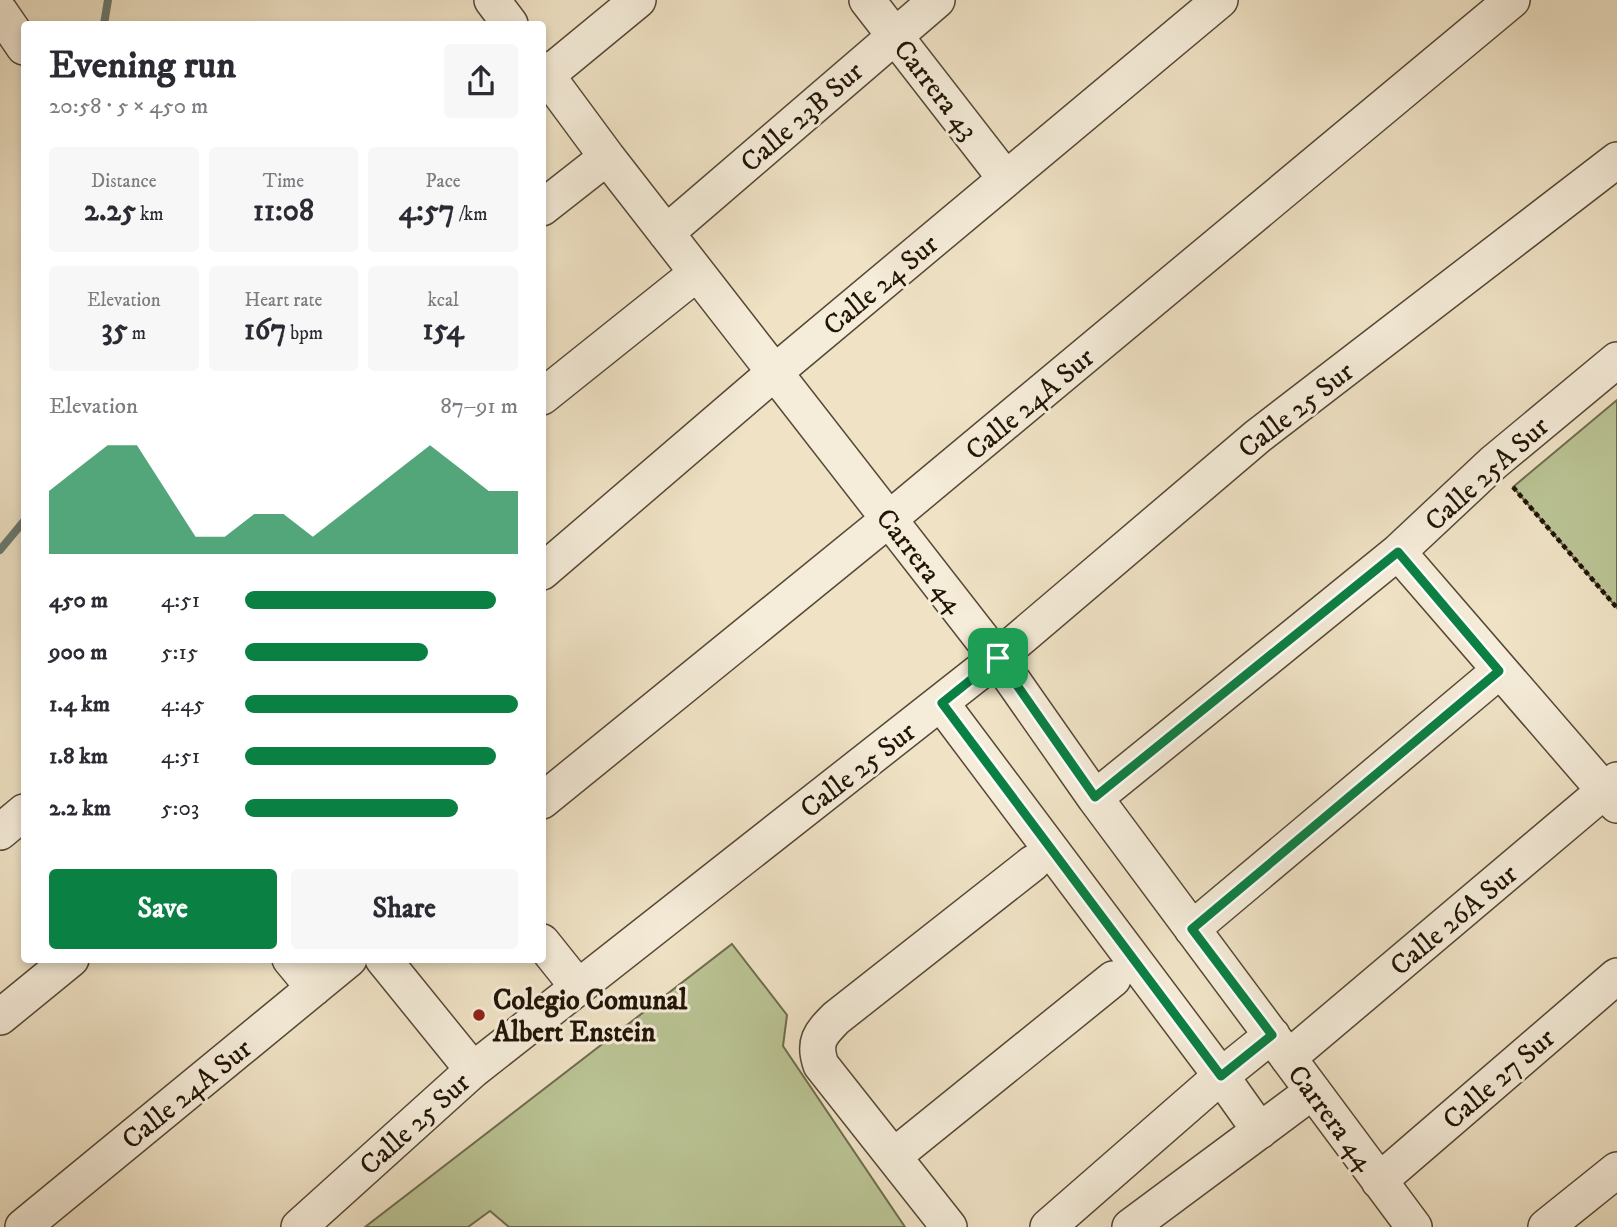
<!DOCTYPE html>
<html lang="en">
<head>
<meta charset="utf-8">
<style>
	body { margin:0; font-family:"IM FELL DW Pica",serif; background:#f7f7f7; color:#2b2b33; height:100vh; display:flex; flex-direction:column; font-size:26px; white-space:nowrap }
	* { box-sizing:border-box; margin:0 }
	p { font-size:23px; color:#7c7c81 }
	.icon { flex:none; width:38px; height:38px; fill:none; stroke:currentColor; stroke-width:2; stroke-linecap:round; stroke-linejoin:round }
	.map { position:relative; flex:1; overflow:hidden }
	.sheet { position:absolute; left:21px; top:21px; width:525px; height:942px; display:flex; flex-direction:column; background:#fff; border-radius:7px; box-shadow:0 4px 10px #0003 }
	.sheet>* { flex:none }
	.pin { position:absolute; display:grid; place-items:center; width:60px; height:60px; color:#fff; margin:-30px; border-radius:14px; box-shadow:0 4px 10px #0006 }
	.round { display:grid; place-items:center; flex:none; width:74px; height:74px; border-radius:7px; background:#f7f7f7 }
	.head { display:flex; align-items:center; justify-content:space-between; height:119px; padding:0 28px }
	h1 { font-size:38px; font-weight:700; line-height:52px }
	.stats { display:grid; grid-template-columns:repeat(3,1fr); gap:10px; height:119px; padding:7px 28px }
	.stats div { display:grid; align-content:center; border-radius:7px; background:#f7f7f7; text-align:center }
	.stats b { font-size:30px; font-weight:700 }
	.stats small { font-size:19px; font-weight:400 }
	.stats p { font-size:19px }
	.chart { height:196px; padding:14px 28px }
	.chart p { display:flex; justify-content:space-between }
	.chart svg { width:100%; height:126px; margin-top:7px; fill:#0b8043; opacity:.7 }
	.action { display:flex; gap:14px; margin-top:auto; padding:14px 28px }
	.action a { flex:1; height:80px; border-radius:7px; background:#0b8043; color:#fff; font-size:28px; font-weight:700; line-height:80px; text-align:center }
	.action a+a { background:#f7f7f7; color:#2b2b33 }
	ul { padding:0 28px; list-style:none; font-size:23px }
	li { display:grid; grid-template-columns:112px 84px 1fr; align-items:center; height:52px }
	li i { height:18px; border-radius:9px; background:#0b8043 }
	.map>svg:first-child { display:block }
</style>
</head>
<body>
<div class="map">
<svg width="1617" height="1227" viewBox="0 0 1617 1227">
	<rect width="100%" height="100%" fill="#efe2c5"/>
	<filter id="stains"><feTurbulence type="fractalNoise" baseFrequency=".00286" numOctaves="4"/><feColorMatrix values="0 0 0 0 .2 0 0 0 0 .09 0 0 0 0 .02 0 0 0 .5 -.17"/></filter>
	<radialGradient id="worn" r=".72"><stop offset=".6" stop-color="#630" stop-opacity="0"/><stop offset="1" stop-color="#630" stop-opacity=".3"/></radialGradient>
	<!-- green -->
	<path fill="#bac394" stroke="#6e6c4e" stroke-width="2" d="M1617 400V608L1513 487Z
		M732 944 787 1015 783 1046 905 1227H509L490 1211 468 1227H365Z"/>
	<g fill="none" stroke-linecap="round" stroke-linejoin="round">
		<!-- stream -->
		<path stroke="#6a7971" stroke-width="8" d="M104 24 108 0
			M0 550 24 521"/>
		<!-- minor casing -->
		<g stroke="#554836" stroke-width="38">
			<path id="minor" d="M492 0 510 24
				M867 0 1006 179
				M0 12 24 47
				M542 69 607 157 997 658 1095 798 1414 1227
				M547 75 638 0
				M542 208 607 157
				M666 233 937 0
				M542 397 697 273
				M1398 552 1617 805
				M542 572 775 372 1220 0
				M941 703 1221 1076 1260 1131
				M1095 798 1398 552 1493 463 1617 360
				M542 801 889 519 1512 0
				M0 832 24 812
				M1192 929 1499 671
				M542 942 578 987
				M290 959 314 988
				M383 959 473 1070
				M0 1017 71 959
				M1288 1058 1617 780
				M894 1156 1113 979
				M1379 1181 1617 976
				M23 1227 349 959
				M299 1227 473 1070 997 658 1258 436 1617 160
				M949 1227 821 1065C813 1042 820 1034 836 1018L1033 863
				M1048 1227 1221 1076 1272 1035
				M1130 1227 1313 1091
				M1546 1227 1617 1170"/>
		</g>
		<!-- path -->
		<path stroke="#221407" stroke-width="4.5" stroke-dasharray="5 3.5" stroke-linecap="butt" d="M1513 487 1617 608"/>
		<!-- minor -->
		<use href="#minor" stroke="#f5ecd9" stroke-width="35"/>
	</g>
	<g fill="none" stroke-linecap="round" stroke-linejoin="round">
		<!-- route casing -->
		<g stroke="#fff" stroke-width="14">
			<path id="route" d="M1398 552 1499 671 1192 929 1272 1035 1221 1076 942 703 998 658 1095 797Z"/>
		</g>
		<!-- route -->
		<use href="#route" stroke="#0b8043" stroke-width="9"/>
	</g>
	<!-- markers -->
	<circle fill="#8f2418" stroke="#f5ecd9" stroke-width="2.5" cx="479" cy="1015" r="7"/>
	<g text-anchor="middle" stroke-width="6" stroke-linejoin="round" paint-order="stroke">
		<!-- street labels -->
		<g font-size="28" fill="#221407" stroke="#f5ecd9">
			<text transform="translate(937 89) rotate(52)" y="10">Carrera 43</text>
			<text transform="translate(801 116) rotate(-41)" y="10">Calle 23B Sur</text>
			<text transform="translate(880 284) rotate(-40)" y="10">Calle 24 Sur</text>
			<text transform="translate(1029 403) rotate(-40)" y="10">Calle 24A Sur</text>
			<text transform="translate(1295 409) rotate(-38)" y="10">Calle 25 Sur</text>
			<text transform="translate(1486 473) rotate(-42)" y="10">Calle 25A Sur</text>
			<text transform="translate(921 560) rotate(52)" y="10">Carrera 44</text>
			<text transform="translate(857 769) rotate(-38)" y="10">Calle 25 Sur</text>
			<text transform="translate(1453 919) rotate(-40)" y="10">Calle 26A Sur</text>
			<text transform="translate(1498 1078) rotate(-41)" y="10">Calle 27 Sur</text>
			<text transform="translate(186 1093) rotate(-39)" y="10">Calle 24A Sur</text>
			<text transform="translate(1332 1117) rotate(53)" y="10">Carrera 44</text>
			<text transform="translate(414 1123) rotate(-42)" y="10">Calle 25 Sur</text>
		</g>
		<!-- poi labels -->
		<g font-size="28" font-weight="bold" fill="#221407" stroke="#f5ecd9" text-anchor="start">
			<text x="493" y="1009">Colegio Comunal<tspan x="493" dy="32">Albert Enstein</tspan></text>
		</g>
	</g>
	<rect width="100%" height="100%" filter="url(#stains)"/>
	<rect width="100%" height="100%" fill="url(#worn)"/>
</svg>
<div class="pin" style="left:998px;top:658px;background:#1e9e55"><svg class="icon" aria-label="arrive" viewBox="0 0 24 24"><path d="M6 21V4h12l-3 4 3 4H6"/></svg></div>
<section class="sheet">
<div class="head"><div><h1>Evening run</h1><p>20:58 · 5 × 450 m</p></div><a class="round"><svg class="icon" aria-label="share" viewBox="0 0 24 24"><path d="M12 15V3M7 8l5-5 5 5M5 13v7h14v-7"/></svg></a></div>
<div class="stats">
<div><p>Distance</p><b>2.25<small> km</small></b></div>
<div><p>Time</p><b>11:08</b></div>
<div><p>Pace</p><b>4:57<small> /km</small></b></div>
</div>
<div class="stats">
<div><p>Elevation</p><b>35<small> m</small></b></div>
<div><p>Heart rate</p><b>167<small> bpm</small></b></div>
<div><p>kcal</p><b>154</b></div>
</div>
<div class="chart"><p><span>Elevation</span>87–91 m</p>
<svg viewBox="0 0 160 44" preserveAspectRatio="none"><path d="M0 44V22L10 14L20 6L30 6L40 22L50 38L60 38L70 30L80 30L90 38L100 30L110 22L120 14L130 6L140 14L150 22L160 22V44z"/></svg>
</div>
<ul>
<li><b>450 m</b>4:51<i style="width:92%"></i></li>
<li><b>900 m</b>5:15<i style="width:67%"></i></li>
<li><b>1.4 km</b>4:45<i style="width:100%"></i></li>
<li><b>1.8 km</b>4:51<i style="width:92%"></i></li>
<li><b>2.2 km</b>5:03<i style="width:78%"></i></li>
</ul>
<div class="action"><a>Save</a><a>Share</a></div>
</section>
</div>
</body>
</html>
